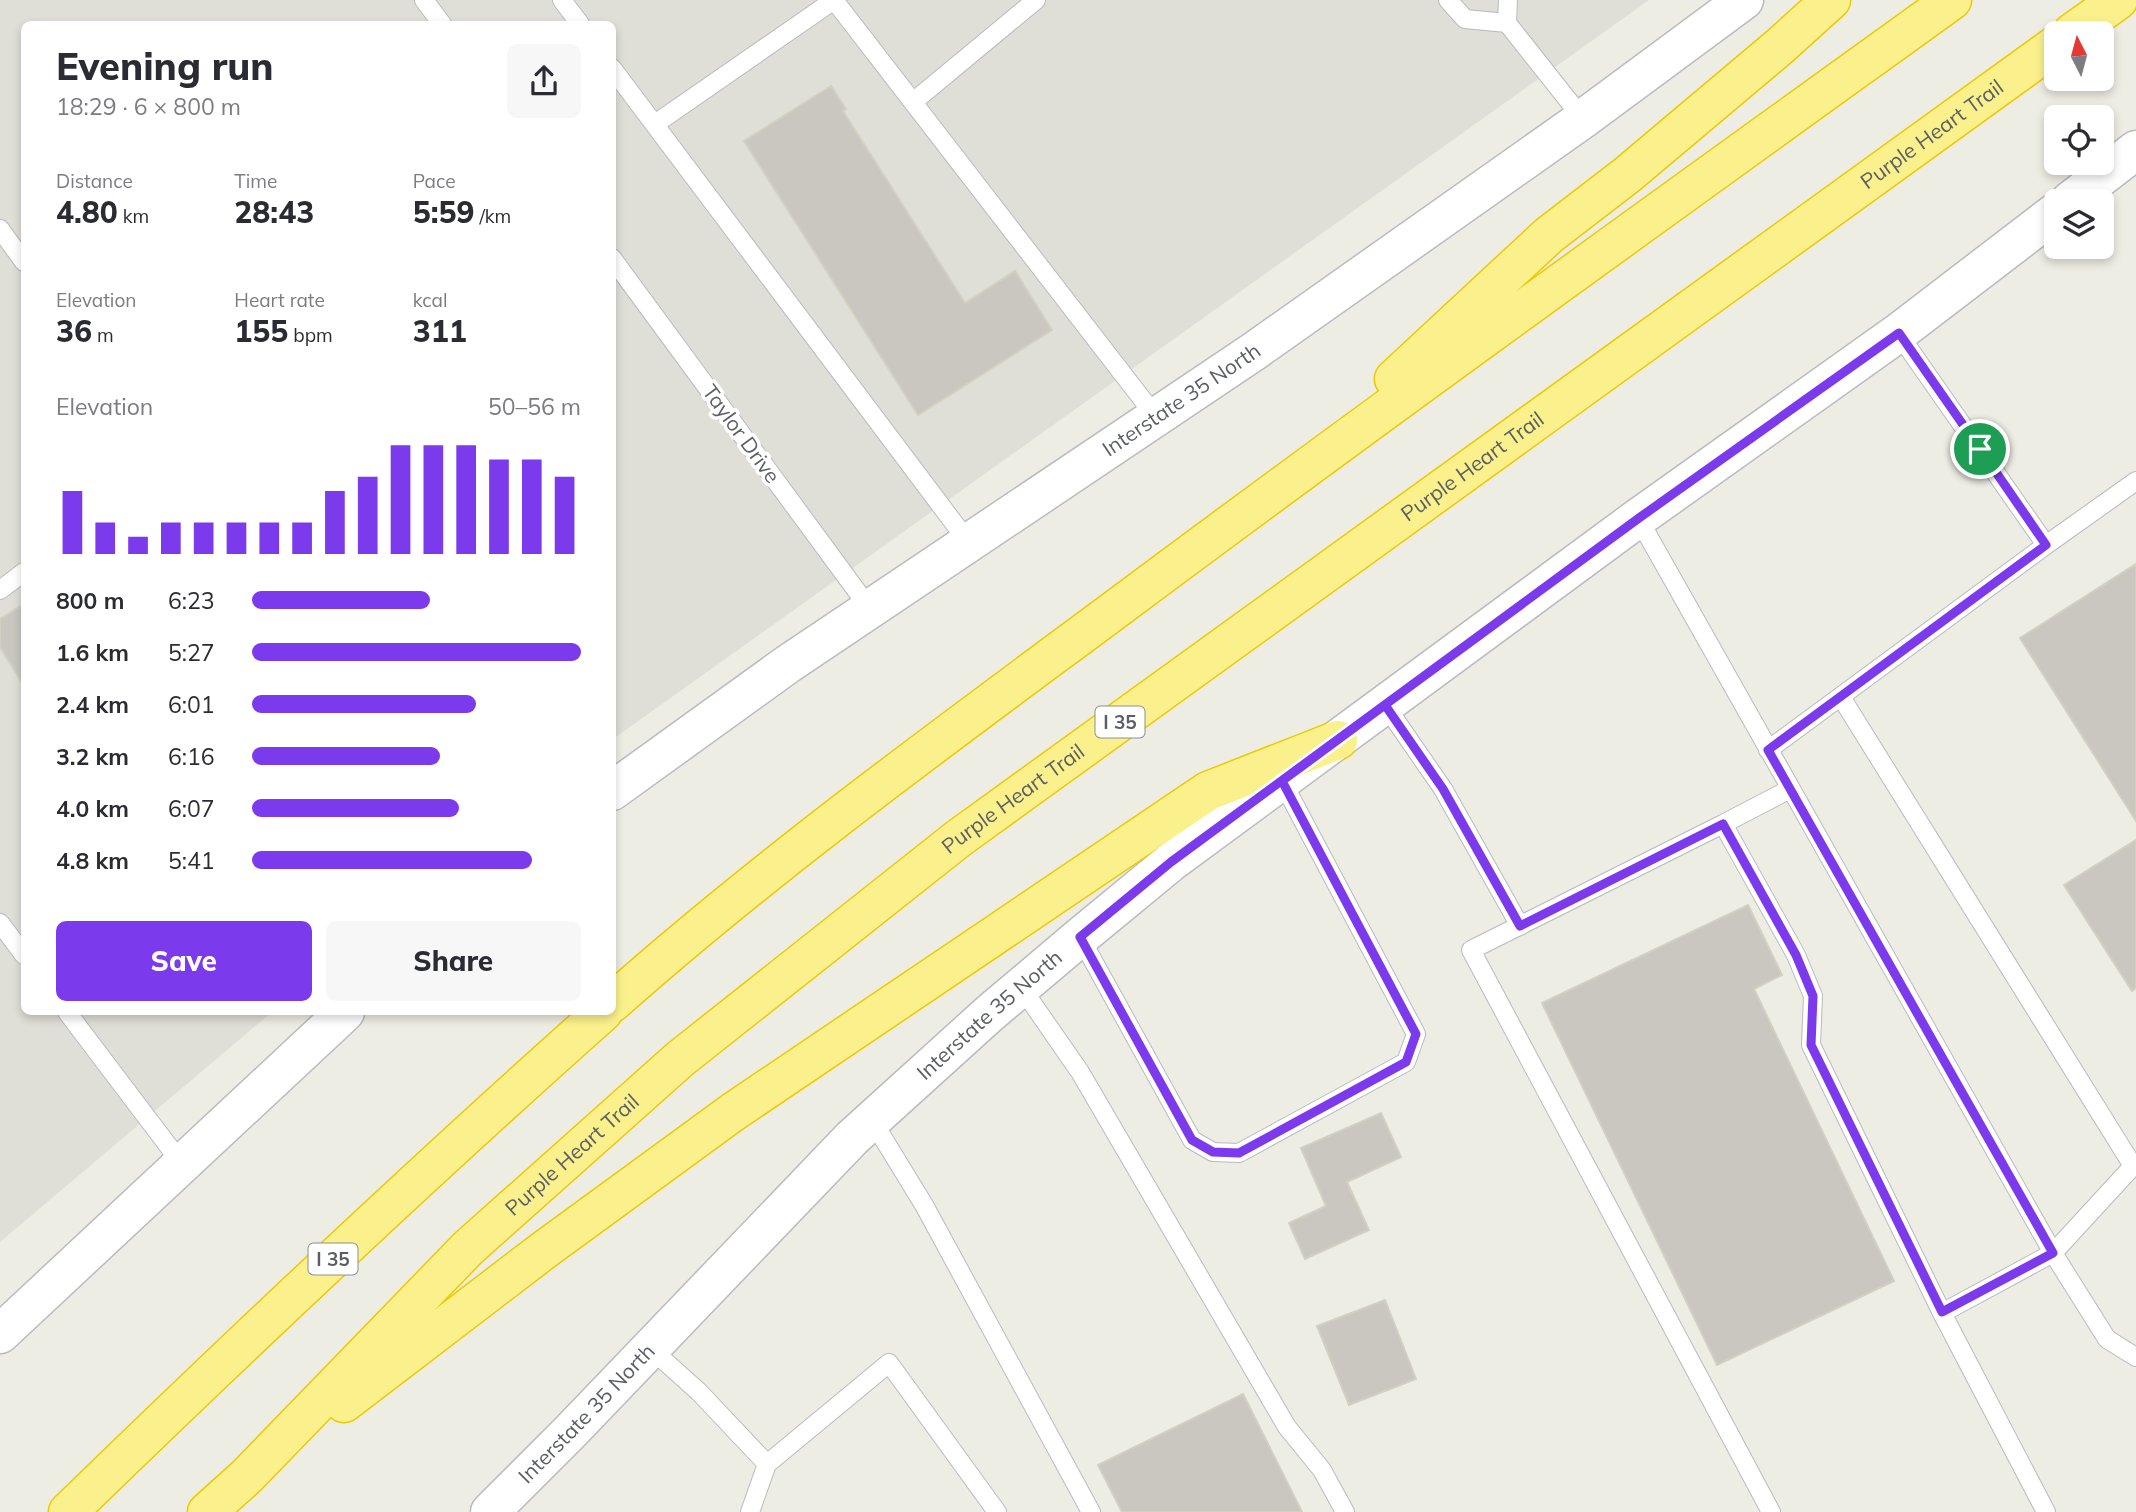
<!DOCTYPE html>
<html lang="en">
<head>
<meta charset="utf-8">
<style>
	body { margin:0; font-family:Mulish,sans-serif; background:#f7f7f7; color:#2b2b33; height:100vh; display:flex; flex-direction:column; font-size:26px; white-space:nowrap }
	* { box-sizing:border-box; margin:0 }
	p { font-size:23px; color:#7c7c81 }
	.icon { flex:none; width:38px; height:38px; fill:none; stroke:currentColor; stroke-width:2; stroke-linecap:round; stroke-linejoin:round }
	.map { position:relative; flex:1; overflow:hidden }
	.sheet { position:absolute; left:21px; top:21px; width:595px; height:994px; display:flex; flex-direction:column; background:#fff; border-radius:10px; box-shadow:0 4px 10px #0003 }
	.sheet>* { flex:none }
	.needle { width:46px; rotate:354deg }
	.fabs { position:absolute; left:2044px; top:21px; display:grid; gap:14px }
	.fabs a { display:grid; place-items:center; width:70px; height:70px; border-radius:10px; background:#fff; box-shadow:0 4px 10px #0003; font-size:35px }
	.pin { position:absolute; display:grid; place-items:center; width:60px; height:60px; color:#fff; margin:-30px; border:4px solid #fff; border-radius:50%; box-shadow:0 2px 7px #0007 }
	.round { display:grid; place-items:center; flex:none; width:74px; height:74px; border-radius:10px; background:#f7f7f7 }
	.headline { display:flex; align-items:center; justify-content:space-between; height:119px; padding:0 35px }
	h1 { font-size:38px; font-weight:800; line-height:52px }
	.metrics { display:grid; grid-template-columns:repeat(3,1fr); gap:10px; height:119px; padding:7px 35px }
	.metrics div { display:grid; align-content:center }
	.metrics b { font-size:30px; font-weight:800 }
	.metrics small { font-size:19px; font-weight:400 }
	.metrics p { font-size:19px }
	.chart { height:196px; padding:14px 35px }
	.chart p { display:flex; justify-content:space-between }
	.chart svg { width:100%; height:126px; margin-top:7px; stroke:#7c3aed; stroke-width:6 }
	.primary-button { display:flex; gap:14px; margin-top:auto; padding:14px 35px }
	.primary-button a { flex:1; height:80px; border-radius:10px; background:#7c3aed; color:#fff; font-size:28px; font-weight:800; line-height:80px; text-align:center }
	.primary-button a+a { background:#f7f7f7; color:#2b2b33 }
	ul { padding:0 35px; list-style:none; font-size:23px }
	li { display:grid; grid-template-columns:112px 84px 1fr; align-items:center; height:52px }
	li i { height:18px; border-radius:9px; background:#7c3aed }
	.map>svg:first-child { display:block }
</style>
</head>
<body>
<div class="map">
<svg width="2136" height="1512" viewBox="0 0 2136 1512">
	<rect width="100%" height="100%" fill="#eeede3"/>
	<!-- industrial -->
	<path fill="#dfded7" d="M0 0H1649L613 739 612 24H24V1012H272L0 1242Z"/>
	<!-- building -->
	<path fill="#c9c7c0" stroke="#d2d0c1" stroke-width="2" d="M831 86 846 109 843 111 965 303 1015 271 1052 330 918 415 744 141Z
		M2136 564V821L2020 638Z
		M24 604V686L0 647V619Z
		M2136 840V988L2132 991 2064 885Z
		M1748 905 1782 975 1754 989 1894 1281 1717 1365 1542 1003Z
		M1381 1113 1401 1157 1347 1182 1369 1230 1305 1259 1289 1223 1326 1206 1301 1148Z
		M1385 1300 1416 1379 1349 1405 1317 1326Z
		M1243 1394 1302 1512H1122L1098 1465Z"/>
	<g fill="none" stroke-linecap="round" stroke-linejoin="round">
		<!-- lane casing -->
		<g stroke="#b8babf" stroke-width="20">
			<path id="lane" d="M424 0 442 24
				M562 0 580 24
				M834 0 1156 417
				M1448 0 1465 19 1507 23 1583 119
				M1507 23 1508 0
				M612 68 969 543
				M913 102 1036 0
				M655 124 834 0
				M0 229 24 262
				M612 258 870 609
				M1638 518 2053 1253 2107 1339 2136 1357
				M2046 545 2136 481
				M0 590 24 572
				M1841 697 2133 1166H2136
				M1385 705 1443 789 1520 926
				M1768 750 2046 545 1898 333
				M1723 824 1790 789
				M0 923 24 955
				M1080 937 1192 1140 1213 1152 1239 1153 1406 1062 1416 1034 1282 781
				M1021 987 1080 1072 1287 1427 1322 1470 1345 1512
				M67 1012 182 1164
				M872 1120 924 1205 1091 1512
				M1942 1313 2053 1253 2133 1166
				M650 1348 699 1392 767 1464 889 1363 997 1512
				M750 1512 767 1464
				M1771 1512 1471 950 1723 824 1796 955 1813 996 1811 1045 1942 1313 2046 1512"/>
		</g>
		<!-- secondary casing -->
		<g stroke="#b9bbc1" stroke-width="41">
			<g id="secondary">
				<path d="M2070 201 2136 150"/>
				<path id="s1" d="M612 791 788 664 1253 352 1583 119 1744 0"/>
				<path d="M0 1334 345 1012"/>
				<path id="s2" d="M490 1512 570 1432 852 1138 990 1013 1080 937 1171 862 1638 518 1898 333 2056 212"/>
			</g>
		</g>
		<!-- highway casing -->
		<g stroke="#eec903" stroke-width="41">
			<g id="highway">
				<path d="M2072 33 2118 0"/>
				<path d="M1394 379 1549 235 1627 175 1779 47 1831 0"/>
				<path d="M612 1003C771 862 945 736 1116 609 1392 403 1672 202 1952 0"/>
				<path d="M344 1403 544 1250 733 1112 1208 791 1338 740"/>
				<path d="M68 1512C243 1342 421 1174 603 1012"/>
				<path id="s3" d="M207 1512 247 1476 468 1248 680 1059 959 838 2056 45"/>
			</g>
		</g>
		<!-- lane -->
		<use href="#lane" stroke="#fff" stroke-width="18"/>
		<!-- secondary -->
		<use href="#secondary" stroke="#fff" stroke-width="38"/>
		<!-- highway -->
		<use href="#highway" stroke="#fbf18c" stroke-width="38"/>
	</g>
	<g fill="none" stroke-linecap="round" stroke-linejoin="round">
		<!-- route casing -->
		<g stroke="#fff" stroke-width="14">
			<path id="route" d="M1980 449 1899 333 1639 518 1171 862 1080 937 1192 1140 1213 1152 1239 1153 1406 1062 1416 1034 1282 781 1385 705 1443 789 1520 926 1723 824 1796 955 1813 996 1811 1045 1942 1312 2053 1253 1768 750 2046 545 1980 449"/>
		</g>
		<!-- route -->
		<use href="#route" stroke="#7c3aed" stroke-width="9"/>
	</g>
	<g text-anchor="middle" stroke-width="7" stroke-linejoin="round" paint-order="stroke">
		<!-- shield labels -->
		<g fill="#fff" stroke="#8c8e92" stroke-width="2">
			<rect x="1095.5" y="706.5" width="49" height="31" rx="5"/>
			<rect x="308.5" y="1243.5" width="49" height="31" rx="5"/>
		</g>
		<g font-size="19" font-weight="bold" fill="#5b5e64">
			<text x="1120" y="729">I 35</text>
			<text x="333" y="1266">I 35</text>
		</g>
		<!-- street labels -->
		<g font-size="21" fill="#5b5e64" stroke="#fff">
			<text dy="7" stroke="none"><textPath href="#s3" startOffset="2212">Purple Heart Trail</textPath></text>
			<text dy="7" stroke="none"><textPath href="#s1" startOffset="691">Interstate 35 North</textPath></text>
			<text transform="translate(741 434) rotate(54)" y="7">Taylor Drive</text>
			<text dy="7" stroke="none"><textPath href="#s3" startOffset="1645">Purple Heart Trail</textPath></text>
			<text dy="7" stroke="none"><textPath href="#s3" startOffset="1078">Purple Heart Trail</textPath></text>
			<text dy="7" stroke="none"><textPath href="#s2" startOffset="705">Interstate 35 North</textPath></text>
			<text dy="7" stroke="none"><textPath href="#s3" startOffset="511">Purple Heart Trail</textPath></text>
			<text dy="7" stroke="none"><textPath href="#s2" startOffset="138">Interstate 35 North</textPath></text>
		</g>
	</g>
</svg>
<div class="fabs">
<a><svg class="needle" viewBox="-14 -14 28 28"><path d="M0-13l5 13h-10z" fill="#e53935"/><path d="M0 13l5-13h-10z" fill="#7c7c81"/></svg></a>
<a><svg class="icon" aria-label="locate" viewBox="0 0 24 24"><circle cx="12" cy="12" r="6"/><path d="M12 2v4M12 18v4M2 12h4M18 12h4"/></svg></a>
<a><svg class="icon" aria-label="layers" viewBox="0 0 24 24"><path d="M12 4l9 5-9 5-9-5zM3 14l9 5 9-5"/></svg></a>
</div>
<div class="pin" style="left:1980px;top:449px;background:#1e9e55"><svg class="icon" aria-label="arrive" viewBox="0 0 24 24"><path d="M6 21V4h12l-3 4 3 4H6"/></svg></div>
<section class="sheet">
<div class="headline"><div><h1>Evening run</h1><p>18:29 · 6 × 800 m</p></div><a class="round"><svg class="icon" aria-label="share" viewBox="0 0 24 24"><path d="M12 15V3M7 8l5-5 5 5M5 13v7h14v-7"/></svg></a></div>
<div class="metrics">
<div><p>Distance</p><b>4.80<small> km</small></b></div>
<div><p>Time</p><b>28:43</b></div>
<div><p>Pace</p><b>5:59<small> /km</small></b></div>
</div>
<div class="metrics">
<div><p>Elevation</p><b>36<small> m</small></b></div>
<div><p>Heart rate</p><b>155<small> bpm</small></b></div>
<div><p>kcal</p><b>311</b></div>
</div>
<div class="chart"><p><span>Elevation</span>50–56 m</p>
<svg viewBox="0 0 160 44" preserveAspectRatio="none"><path d="M5 44V22M15 44V33M25 44V38M35 44V33M45 44V33M55 44V33M65 44V33M75 44V33M85 44V22M95 44V17M105 44V6M115 44V6M125 44V6M135 44V11M145 44V11M155 44V17"/></svg>
</div>
<ul>
<li><b>800 m</b>6:23<i style="width:54%"></i></li>
<li><b>1.6 km</b>5:27<i style="width:100%"></i></li>
<li><b>2.4 km</b>6:01<i style="width:68%"></i></li>
<li><b>3.2 km</b>6:16<i style="width:57%"></i></li>
<li><b>4.0 km</b>6:07<i style="width:63%"></i></li>
<li><b>4.8 km</b>5:41<i style="width:85%"></i></li>
</ul>
<div class="primary-button"><a>Save</a><a>Share</a></div>
</section>
</div>
</body>
</html>
